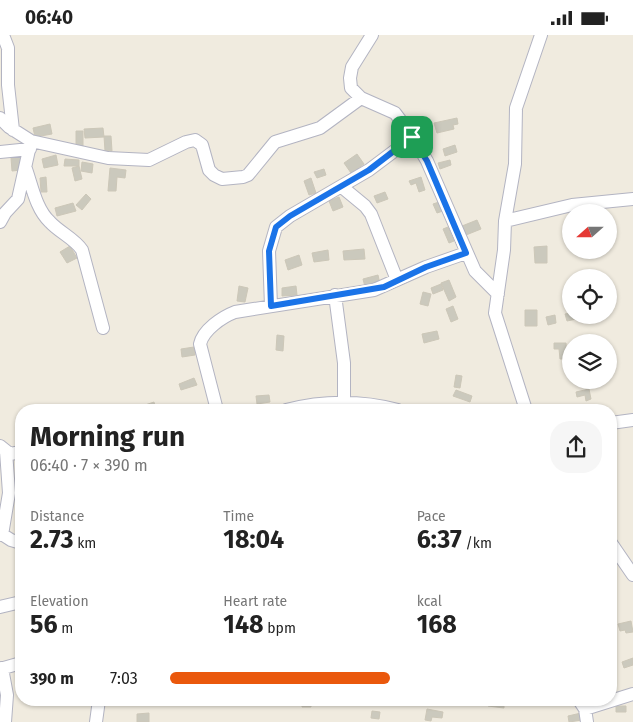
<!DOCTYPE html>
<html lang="en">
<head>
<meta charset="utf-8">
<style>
	body { margin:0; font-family:"Fira Sans",sans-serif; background:#f6f6f6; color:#222; height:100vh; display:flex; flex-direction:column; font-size:19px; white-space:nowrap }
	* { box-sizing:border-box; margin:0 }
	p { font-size:16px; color:#767676 }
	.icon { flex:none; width:28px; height:28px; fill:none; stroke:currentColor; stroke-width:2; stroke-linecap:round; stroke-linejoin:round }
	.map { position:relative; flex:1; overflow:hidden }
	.drawer { position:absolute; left:15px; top:369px; width:602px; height:302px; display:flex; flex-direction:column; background:#fff; border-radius:20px; box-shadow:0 1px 4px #0004 }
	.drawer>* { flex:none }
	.needle { width:32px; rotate:249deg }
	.fabs { position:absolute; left:562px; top:169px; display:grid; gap:10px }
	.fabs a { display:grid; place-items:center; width:55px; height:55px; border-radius:50%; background:#fff; box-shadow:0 1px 4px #0004; font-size:25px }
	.pin { position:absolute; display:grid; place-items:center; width:42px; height:42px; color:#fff; margin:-21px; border-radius:10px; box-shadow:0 2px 8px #0006 }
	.round { display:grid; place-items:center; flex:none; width:52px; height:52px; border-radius:20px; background:#f6f6f6 }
	.summary { display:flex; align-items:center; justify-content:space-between; height:85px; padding:0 15px }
	h1 { font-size:28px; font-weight:700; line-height:38px }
	.metrics { display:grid; grid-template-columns:repeat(3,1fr); gap:8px; height:85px; padding:5px 15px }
	.metrics div { display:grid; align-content:center }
	.metrics b { font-size:25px; font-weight:700 }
	.metrics small { font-size:14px; font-weight:400 }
	.metrics p { font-size:14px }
	ul { padding:0 15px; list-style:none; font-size:16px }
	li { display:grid; grid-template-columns:80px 60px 1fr; align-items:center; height:38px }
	li i { height:12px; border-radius:6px; background:#ea580c }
	.status { display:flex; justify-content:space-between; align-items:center; height:35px; padding:0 25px; background:#fff; direction:ltr }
	.status svg { height:14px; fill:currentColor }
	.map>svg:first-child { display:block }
</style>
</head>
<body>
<div class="status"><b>06:40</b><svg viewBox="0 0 49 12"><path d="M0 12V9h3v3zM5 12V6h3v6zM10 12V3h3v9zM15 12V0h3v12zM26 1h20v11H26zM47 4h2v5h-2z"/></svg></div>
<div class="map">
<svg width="633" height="687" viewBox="0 0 633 687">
	<rect width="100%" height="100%" fill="#f0ebdf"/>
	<!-- building -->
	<path fill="#cbc9bd" stroke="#ccc7b8" d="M457 83 458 89 453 90 454 94 437 98 434 88Z
		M50 89 52 99 35 102 33 93Z
		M103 93 104 102 85 103 84 94Z
		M76 96H83V111H76Z
		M104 101H111L112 116H105Z
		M455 110 457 117 445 121 443 114Z
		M357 119 364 129 351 138 344 128Z
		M56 120 58 130 44 133 42 124Z
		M21 122 22 135 12 136 11 123Z
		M65 124 79 125V131H64Z
		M450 125 451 130 440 134 438 128Z
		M82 127 93 129 92 138 81 136Z
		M79 131 82 144 75 146 72 133Z
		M110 133 126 135 125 143 117 142 116 156H108Z
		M324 134 326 140 317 143 314 137Z
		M46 142 47 157H41L40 143Z
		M421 142 425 155 419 157 416 148 411 150 409 146Z
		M311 143 316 158 309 160 304 146Z
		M385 157 388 164 377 168 374 161Z
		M86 159 91 164 82 175 76 170Z
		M339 162 343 172 333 176 329 166Z
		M439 167 443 176 437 178 433 169Z
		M73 168 76 176 57 181 55 173Z
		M477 185 481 194 466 200 462 191Z
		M448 192 454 206 449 208 443 194Z
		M70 211 77 223 67 228 60 217Z
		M547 211V228H535L534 212Z
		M364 214 365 224 344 225 343 216Z
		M328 215 329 225 314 227 312 218Z
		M299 220 302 230 288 235 285 225Z
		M378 240 380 249 365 252 363 244Z
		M449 245 456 262 449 266 441 248Z
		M441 249 443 255 433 259 431 253Z
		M239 251 248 253 245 267 237 266Z
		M296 251 297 260 282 261V253Z
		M423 257 431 259 428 271 420 269Z
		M453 271 458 284 451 287 446 274Z
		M525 275H537V291H525Z
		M571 278V280H580L581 283 567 286 565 279Z
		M555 280 556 288 548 290 546 282Z
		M437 296 439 304 424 308 422 299Z
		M277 300 284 301 283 316 276 315Z
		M554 308H566L567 324H560L559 314H554Z
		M194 312 195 320 182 322 181 314Z
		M456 340 462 341 460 353 454 352Z
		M194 343 197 350 181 355 179 349Z
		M589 354 591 364 586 366 585 360 577 362 576 357Z
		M456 355 472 361 470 367 453 361Z
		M269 360 270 367 257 369 256 361Z
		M154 367 156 374 146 375 145 370Z
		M631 586 633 597 626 598 625 595 620 596 618 589Z
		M633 623V630L624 633 622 627Z
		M302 665H311V672H302Z
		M488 666 504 668V673L488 671Z
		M616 671H626V677H616Z
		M427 674 443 677 442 683 432 682 431 686 425 685Z
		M372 676 380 677 379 684 371 683Z
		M149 678V687H137V679Z
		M581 678 582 685 569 687 568 681Z"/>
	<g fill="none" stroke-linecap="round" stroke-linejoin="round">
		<!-- minor casing -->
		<g stroke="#b3b4c2" stroke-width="14">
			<path id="minor" d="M3 0 8 13V50L13 95
				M372 0 352 32 350 43 351 53 361 63 395 78 413 102 427 126 475 236 498 259
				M0 83 9 92 31 106 108 123 149 125 186 107 195 105 202 110 209 135 214 140 222 144 243 142 248 140 275 107 320 93 361 63
				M0 117 30 114
				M26 134C32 151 36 174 50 187 59 197 75 204 82 215L103 293
				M342 152 365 171 371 179 397 245
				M505 186 572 170 633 164
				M0 187 5 178 18 164 31 106
				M335 260 344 328V366
				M271 271 269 216 276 192 290 181 369 135 413 102
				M217 375 200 309C203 295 222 282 235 277L374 255 426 232 466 218
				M286 375C325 365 360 365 398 375
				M526 375 495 278 504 215 505 186 515 129 516 73 541 0
				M611 388 633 385
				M0 411 10 419 21 417
				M0 498 11 505 21 508
				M2 500 9 458 6 416
				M611 508 633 540
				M0 572 21 567
				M2 633 7 660 5 687
				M0 634 21 628
				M579 665 585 674 587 687
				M585 674 633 659
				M96 687 99 665"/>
		</g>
		<!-- minor -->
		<use href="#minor" stroke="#fff" stroke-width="12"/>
	</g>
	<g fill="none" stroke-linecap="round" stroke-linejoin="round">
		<!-- route casing -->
		<g stroke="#fff" stroke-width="10">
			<path id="route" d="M412 102 427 126 466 218 426 232 384 252 271 271 269 216 276 192 290 181 369 135Z"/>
		</g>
		<!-- route -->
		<use href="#route" stroke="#1a73e8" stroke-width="6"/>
	</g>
</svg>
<div class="fabs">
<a><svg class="needle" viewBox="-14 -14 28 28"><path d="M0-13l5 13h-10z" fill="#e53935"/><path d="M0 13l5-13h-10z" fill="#767676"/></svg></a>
<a><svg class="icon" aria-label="locate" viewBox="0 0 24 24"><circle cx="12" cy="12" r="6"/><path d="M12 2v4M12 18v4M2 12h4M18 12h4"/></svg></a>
<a><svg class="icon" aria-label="layers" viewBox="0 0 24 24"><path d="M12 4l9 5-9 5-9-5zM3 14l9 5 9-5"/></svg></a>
</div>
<div class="pin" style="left:412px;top:102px;background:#1e9e55"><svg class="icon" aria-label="arrive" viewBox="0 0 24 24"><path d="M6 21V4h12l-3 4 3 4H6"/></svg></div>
<section class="drawer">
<div class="summary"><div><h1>Morning run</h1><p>06:40 · 7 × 390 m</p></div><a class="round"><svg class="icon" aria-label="share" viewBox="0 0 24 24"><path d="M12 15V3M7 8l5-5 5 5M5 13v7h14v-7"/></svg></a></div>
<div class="metrics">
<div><p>Distance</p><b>2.73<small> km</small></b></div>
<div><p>Time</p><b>18:04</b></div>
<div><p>Pace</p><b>6:37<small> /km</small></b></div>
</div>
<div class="metrics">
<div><p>Elevation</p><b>56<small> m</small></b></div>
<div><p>Heart rate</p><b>148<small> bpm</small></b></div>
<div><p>kcal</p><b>168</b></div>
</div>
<ul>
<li><b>390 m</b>7:03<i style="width:51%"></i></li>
</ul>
</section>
</div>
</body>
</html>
